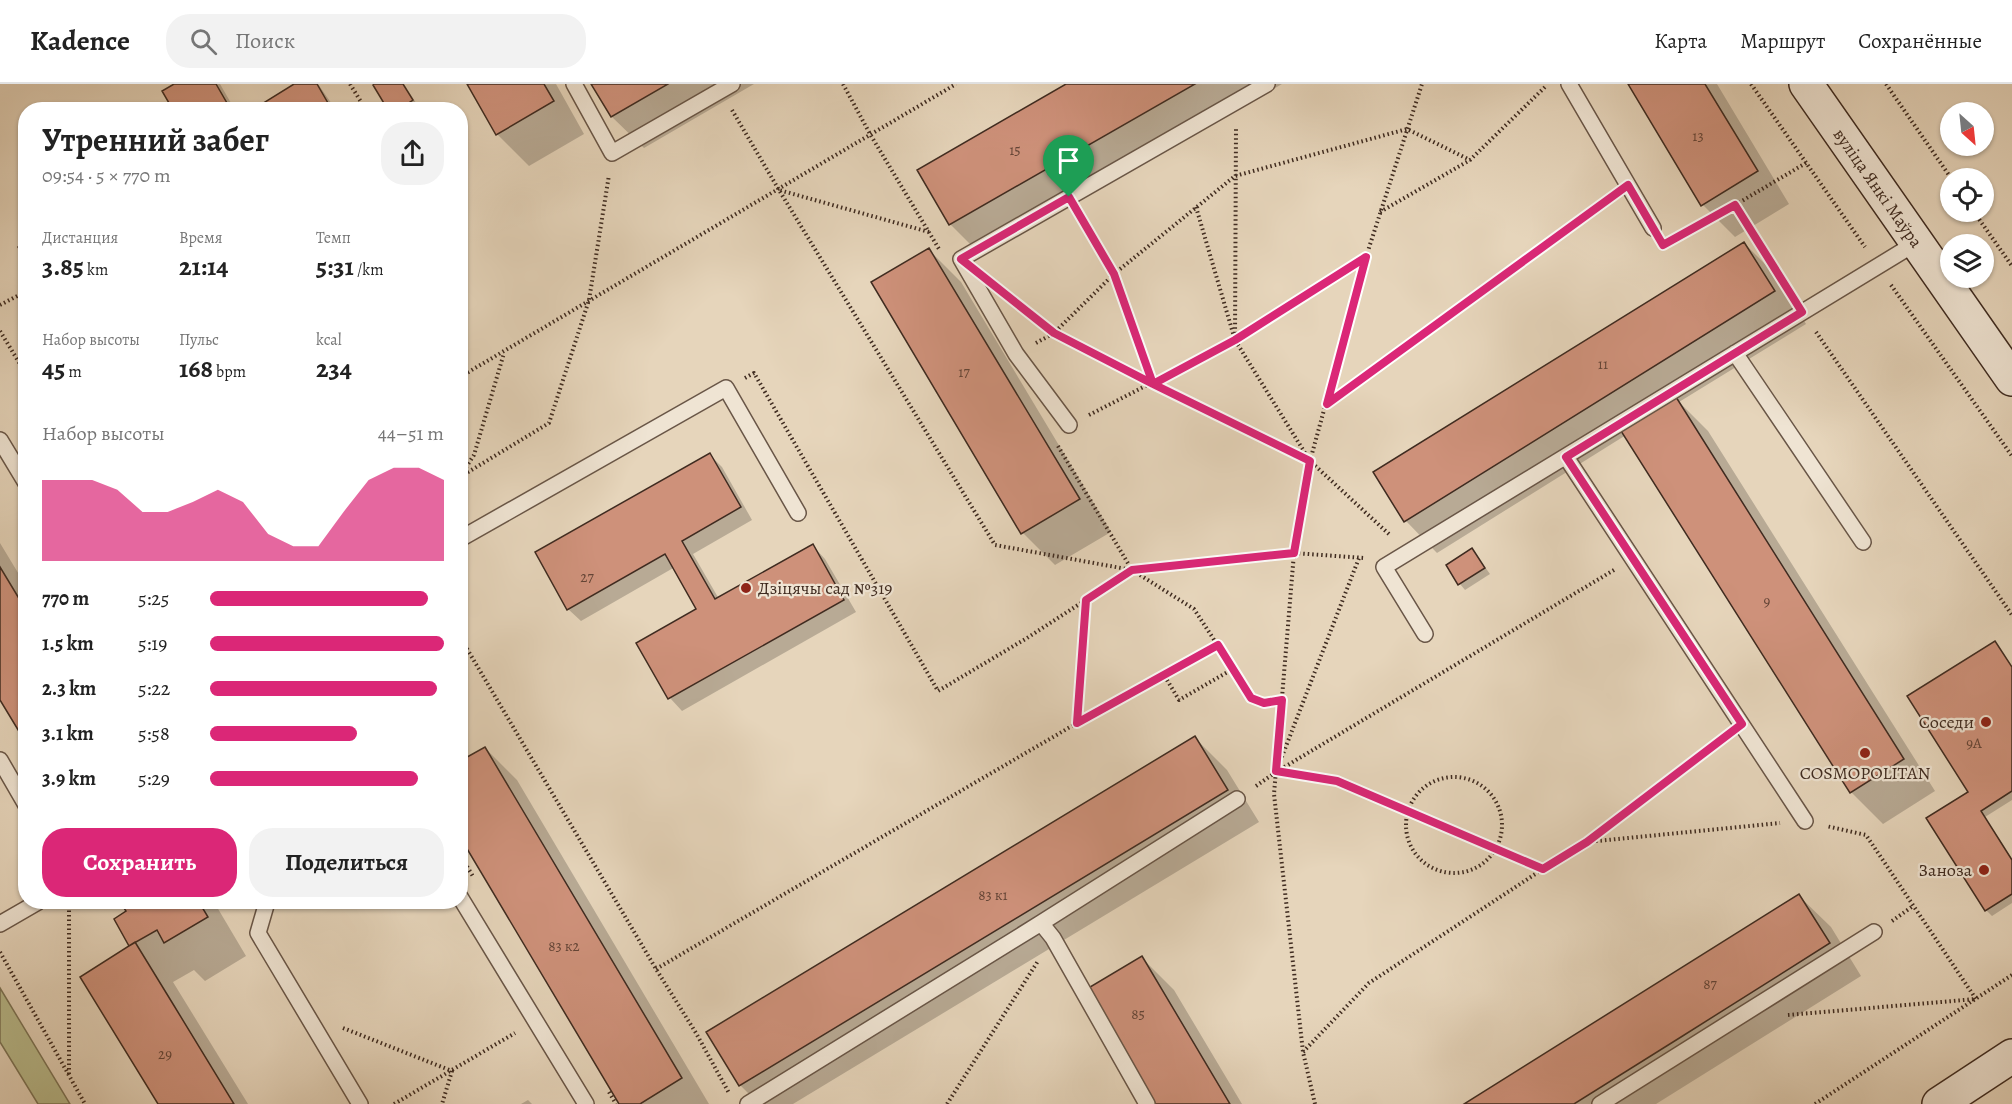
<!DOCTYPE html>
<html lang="ru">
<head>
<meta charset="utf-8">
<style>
	body { margin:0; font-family:Alegreya,serif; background:#f2f2f2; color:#222; height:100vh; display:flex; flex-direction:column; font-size:22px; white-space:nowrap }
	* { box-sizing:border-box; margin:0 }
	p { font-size:20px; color:#767676 }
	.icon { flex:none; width:33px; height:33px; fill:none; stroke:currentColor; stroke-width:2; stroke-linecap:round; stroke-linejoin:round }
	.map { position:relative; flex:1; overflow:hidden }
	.details { position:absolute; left:18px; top:18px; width:450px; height:807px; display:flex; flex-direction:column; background:#fff; border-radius:24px; box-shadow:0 2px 4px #0004 }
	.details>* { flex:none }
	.needle { width:39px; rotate:153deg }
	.fabs { position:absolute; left:1940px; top:18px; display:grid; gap:12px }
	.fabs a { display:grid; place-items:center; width:54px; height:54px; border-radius:50%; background:#fff; box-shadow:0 2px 4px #0004; font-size:30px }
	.pin { position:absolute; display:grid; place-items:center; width:51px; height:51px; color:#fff; margin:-62px -26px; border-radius:50% 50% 50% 0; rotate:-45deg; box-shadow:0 0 6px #0007 }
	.pin .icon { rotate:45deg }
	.round { display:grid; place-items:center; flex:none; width:63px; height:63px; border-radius:24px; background:#f2f2f2 }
	.overview { display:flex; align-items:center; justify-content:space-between; height:102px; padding:0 24px }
	h1 { font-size:33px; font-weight:700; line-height:45px }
	.stats { display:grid; grid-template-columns:repeat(3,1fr); gap:9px; height:102px; padding:6px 24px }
	.stats div { display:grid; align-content:center }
	.stats b { font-size:26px; font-weight:700 }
	.stats small { font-size:16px; font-weight:400 }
	.stats p { font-size:16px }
	.chart { height:168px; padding:12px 24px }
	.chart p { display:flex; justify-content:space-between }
	.chart svg { width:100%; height:108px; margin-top:6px; fill:#db2777; opacity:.7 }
	.action { display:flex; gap:12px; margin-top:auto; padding:12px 24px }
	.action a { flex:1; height:69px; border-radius:24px; background:#db2777; color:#fff; font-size:24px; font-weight:700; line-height:69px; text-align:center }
	.action a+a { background:#f2f2f2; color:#222 }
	ul { padding:0 24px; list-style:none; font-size:20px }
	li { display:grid; grid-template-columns:96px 72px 1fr; align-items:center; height:45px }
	li i { height:15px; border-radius:8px; background:#db2777 }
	header { display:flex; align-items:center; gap:36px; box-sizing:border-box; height:84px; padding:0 30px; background:#fff; border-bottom:2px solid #e0e0e0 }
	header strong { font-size:28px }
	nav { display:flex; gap:33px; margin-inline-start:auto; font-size:21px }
	.search { width:420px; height:54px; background:#f2f2f2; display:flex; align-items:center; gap:15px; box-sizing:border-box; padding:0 21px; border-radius:24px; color:#767676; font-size:22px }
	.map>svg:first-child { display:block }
</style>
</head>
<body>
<header>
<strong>Kadence</strong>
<div class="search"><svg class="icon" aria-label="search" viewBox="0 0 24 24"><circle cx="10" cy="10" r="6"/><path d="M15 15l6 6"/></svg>Поиск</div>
<nav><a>Карта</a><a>Маршрут</a><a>Сохранённые</a></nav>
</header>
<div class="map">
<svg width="2012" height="1020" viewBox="0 0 2012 1020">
	<rect width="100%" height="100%" fill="#e6d5bb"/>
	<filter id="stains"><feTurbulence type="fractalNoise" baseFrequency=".00333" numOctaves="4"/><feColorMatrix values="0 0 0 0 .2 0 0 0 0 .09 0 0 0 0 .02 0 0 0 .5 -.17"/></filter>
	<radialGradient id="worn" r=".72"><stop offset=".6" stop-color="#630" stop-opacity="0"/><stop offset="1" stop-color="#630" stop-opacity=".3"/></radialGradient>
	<!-- green -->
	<path fill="#b9bc8d" stroke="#7c7456" stroke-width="1.5" d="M0 904 70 1020H38L0 958Z"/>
	<!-- shadow -->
	<path fill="#0003" d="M177 0H220L235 26H175Z
		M297 0H318L336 26H255Z
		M377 0H404L418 22 413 26H390Z
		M469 0H556L584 50 529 82 497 50Z
		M593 0H754L644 64 612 33Z
		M1069 0H1282L982 172 950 140Z
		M1630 0H1717L1789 120 1735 153 1703 121Z
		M1744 159 1776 191 1806 240 1679 318 1708 347 1935 707 1883 740 1851 708 1626 351 1437 469 1406 437Z
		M929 166 961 198 1111 448 1055 481 1023 449Z
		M710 371 722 383 752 436 693 470 719 515 813 462 825 475 856 528 682 627 670 614 638 560 698 526 675 483 581 537 568 525Z
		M0 459 26 502V655L0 613Z
		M1472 465 1490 490 1465 506 1460 500Z
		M1995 558 2012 582V716L1985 733 2012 775V819L1992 832 1986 826 1970 708Z
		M1195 654 1227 686 1259 738 793 1020H759L740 1001Z
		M485 664 517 696 709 1020H621Z
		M1799 812 1831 843 1861 892 1656 1020H1467Z
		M122 818H214L246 872 205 897 194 886 173 898 248 1020H160L131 863 128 828Z
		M1142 874 1174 906 1242 1020H1155Z
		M528 1016 532 1020H521Z"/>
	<!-- building -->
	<path fill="#ce917a" stroke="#3f2b20" stroke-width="1.5" d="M174 0H216L231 26H173L162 7Z
		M294 0H317L332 26H252Z
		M374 0H403L413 16 398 26H388L373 1Z
		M467 0H544L554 17 496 51Z
		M591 0H668L611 33Z
		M1066 0H1195L949 141 917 86Z
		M1628 0H1705L1758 87 1701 122Z
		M1744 158 1775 207 1404 438 1373 388Z
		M26 159V176L18 163Z
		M929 164 1080 415 1021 450 871 198Z
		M1676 313 1904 675 1850 709 1621 347Z
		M710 369 741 423 682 457 715 515 813 460 844 516 668 615 636 559 696 525 665 470 567 526 535 468Z
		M1472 464 1485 484 1458 501 1446 481Z
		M0 483 26 526V659L0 616Z
		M1995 557 2012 583V707L1981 727 2012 776V810L1985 827 1926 734 1968 708 1907 612Z
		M1195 652 1228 706 739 1002 706 948Z
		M485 663 682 994 640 1020H619L460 753V677Z
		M1799 810 1830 859 1681 953 1574 1020H1464Z
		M120 818H199L208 833 164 859 157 846 129 862 114 835 126 827Z
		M135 858 173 920 234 1020H158L80 893Z
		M1142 872 1230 1020H1153L1085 906Z"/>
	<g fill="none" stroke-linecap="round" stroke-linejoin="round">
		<!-- lane casing -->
		<g stroke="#695647" stroke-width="18">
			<path id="lane" d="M574 0 612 69 732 0
				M1569 0 1653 144
				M1735 269 1863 458
				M1069 341 1016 270 961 175 1267 0
				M0 356 26 399
				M1566 373 1805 737
				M460 455 726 304 798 429
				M1425 550 1384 483 1916 159
				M0 676 26 721
				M460 813 586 1020
				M267 818 258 849 360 1020
				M1041 839 1053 854 1147 1020
				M0 840 38 818
				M748 1020 1041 839 1237 715
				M1600 1020 1874 848"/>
		</g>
		<!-- secondary casing -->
		<g stroke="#3f2b20" stroke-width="36">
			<path id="secondary" d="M1806 0 2012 295
				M1939 1020 2012 972"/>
		</g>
		<!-- path -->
		<path stroke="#3f2b20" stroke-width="4" stroke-dasharray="1.5 3" stroke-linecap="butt" d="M350 0 366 26
			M843 0 870 50 939 165
			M1751 0 1865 163
			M1886 0 1951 94
			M732 26 779 106
			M1735 121 1806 79
			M1196 123 1235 256 1310 377 1391 452
			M1380 128 1470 76 1545 3
			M1974 128 2012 182
			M1081 134 1114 190 1153 300
			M929 148 779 106 995 461 1132 486 1194 525 1252 614 1264 619 1282 616
			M1675 155 1735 121 1790 209
			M1891 201 2012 372
			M1016 219 1054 249 1310 377
			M0 221 23 209 26 212
			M0 247 26 290
			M1816 248 2012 531
			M1236 256 1366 173
			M1036 259 1054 249 1114 190 1235 92 1407 45 1470 76
			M460 293 956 0
			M745 294 754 289 938 607 1027 554 1132 486 1294 469 1364 474
			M1328 319 1611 114
			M1089 331 1235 256 1236 43
			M1058 362 1132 486
			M461 391 474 371 504 269
			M460 393 549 339 589 216 609 91
			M1614 486 1276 688 1337 697 1543 785 1587 758 1723 654
			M460 553 656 885 696 949 729 1009
			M1218 561 1164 591 1179 616 1233 585
			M1077 639 1164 591
			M1406 741a48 48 0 1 1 96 0a48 48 0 1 1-96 0Z
			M1256 702 1276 688 1359 474
			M1587 758 1780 739
			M460 771 474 794
			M1892 837 1913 822
			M0 868 85 1020
			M656 885 1077 639 1086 517
			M1788 931 1976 915 1866 751 1826 742
			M343 944 452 987 442 1020
			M1303 968 1369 899 1543 785
			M69 990V818
			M609 1008 616 1020
			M394 1020 515 949
			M947 1020 1038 877
			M1315 1020 1303 968 1274 710 1294 469 1310 377 1366 173 1422 0
			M1815 1020 2012 891"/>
		<!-- lane -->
		<use href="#lane" stroke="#efe4d3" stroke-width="15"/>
		<!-- secondary -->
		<use href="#secondary" stroke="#efe4d3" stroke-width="33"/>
	</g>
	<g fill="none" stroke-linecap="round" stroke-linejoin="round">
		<!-- route casing -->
		<g stroke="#fff" stroke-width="12">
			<path id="route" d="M1069 113 1114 190 1153 300 1310 377 1294 469 1132 486 1086 516 1077 639 1218 561 1251 614 1264 619 1282 616 1276 687 1337 697 1543 785 1587 758 1742 640 1566 373 1802 228 1735 121 1663 161 1628 101 1327 320 1366 173 1235 256 1153 300 1054 249 961 175 1069 113"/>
		</g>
		<!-- route -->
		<use href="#route" stroke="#db2777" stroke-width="8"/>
	</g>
	<!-- markers -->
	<g fill="#8f2418" stroke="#efe4d3" stroke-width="2">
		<circle cx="746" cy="504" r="6"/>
		<circle cx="1986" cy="638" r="6"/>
		<circle cx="1865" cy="669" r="6"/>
		<circle cx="1984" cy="786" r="6"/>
	</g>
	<g text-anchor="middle" stroke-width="4.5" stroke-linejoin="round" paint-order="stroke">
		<!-- number labels -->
		<g font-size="15" fill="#634436">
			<text x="1698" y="57">13</text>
			<text x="1015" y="71">15</text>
			<text x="1603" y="285">11</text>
			<text x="964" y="293">17</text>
			<text x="587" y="498">27</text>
			<text x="1767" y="522">9</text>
			<text x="1974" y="664">9А</text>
			<text x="993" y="816">83 к1</text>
			<text x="564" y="867">83 к2</text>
			<text x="1710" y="905">87</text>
			<text x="1138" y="935">85</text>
			<text x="165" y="975">29</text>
		</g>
		<!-- street labels -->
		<g font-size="18" fill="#3f2b20" stroke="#efe4d3">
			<text transform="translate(1878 104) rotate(55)" y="6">вуліца Янкі Маўра</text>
		</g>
		<!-- poi labels -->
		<g font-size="18" fill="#3f2b20" stroke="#efe4d3" text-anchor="end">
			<text x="758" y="510" text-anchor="start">Дзіцячы сад №319</text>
			<text x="1974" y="644">Соседи</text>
			<text x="1865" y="695" text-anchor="middle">COSMOPOLITAN</text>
			<text x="1972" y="792">Заноза</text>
		</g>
	</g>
	<rect width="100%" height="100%" filter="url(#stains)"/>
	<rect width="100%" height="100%" fill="url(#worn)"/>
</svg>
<div class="fabs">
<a><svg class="needle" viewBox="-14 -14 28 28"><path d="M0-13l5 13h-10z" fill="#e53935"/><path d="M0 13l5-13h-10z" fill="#767676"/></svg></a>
<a><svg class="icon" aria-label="locate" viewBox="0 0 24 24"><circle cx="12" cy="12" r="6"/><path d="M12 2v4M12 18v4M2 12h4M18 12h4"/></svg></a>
<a><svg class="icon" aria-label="layers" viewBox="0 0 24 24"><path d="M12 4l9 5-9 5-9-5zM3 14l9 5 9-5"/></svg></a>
</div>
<div class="pin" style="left:1069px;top:113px;background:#1e9e55"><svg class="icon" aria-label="arrive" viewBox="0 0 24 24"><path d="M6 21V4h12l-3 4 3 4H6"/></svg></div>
<section class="details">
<div class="overview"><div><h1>Утренний забег</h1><p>09:54 · 5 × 770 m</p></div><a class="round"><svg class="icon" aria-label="share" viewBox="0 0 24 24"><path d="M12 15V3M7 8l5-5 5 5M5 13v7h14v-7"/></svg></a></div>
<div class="stats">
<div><p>Дистанция</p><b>3.85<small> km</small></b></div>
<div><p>Время</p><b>21:14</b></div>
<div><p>Темп</p><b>5:31<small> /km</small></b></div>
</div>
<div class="stats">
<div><p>Набор высоты</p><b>45<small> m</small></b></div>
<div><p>Пульс</p><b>168<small> bpm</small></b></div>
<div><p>kcal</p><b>234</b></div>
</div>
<div class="chart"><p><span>Набор высоты</span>44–51 m</p>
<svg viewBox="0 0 160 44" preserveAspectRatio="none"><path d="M0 44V11L10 11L20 11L30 15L40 24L50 24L60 20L70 15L80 20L90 33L100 38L110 38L120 24L130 11L140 6L150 6L160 11V44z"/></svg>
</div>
<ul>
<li><b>770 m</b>5:25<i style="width:93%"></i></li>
<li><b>1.5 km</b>5:19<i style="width:100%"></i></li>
<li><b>2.3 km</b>5:22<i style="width:97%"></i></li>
<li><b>3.1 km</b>5:58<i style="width:63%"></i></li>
<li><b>3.9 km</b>5:29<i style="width:89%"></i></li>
</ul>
<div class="action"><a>Сохранить</a><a>Поделиться</a></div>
</section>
</div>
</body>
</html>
